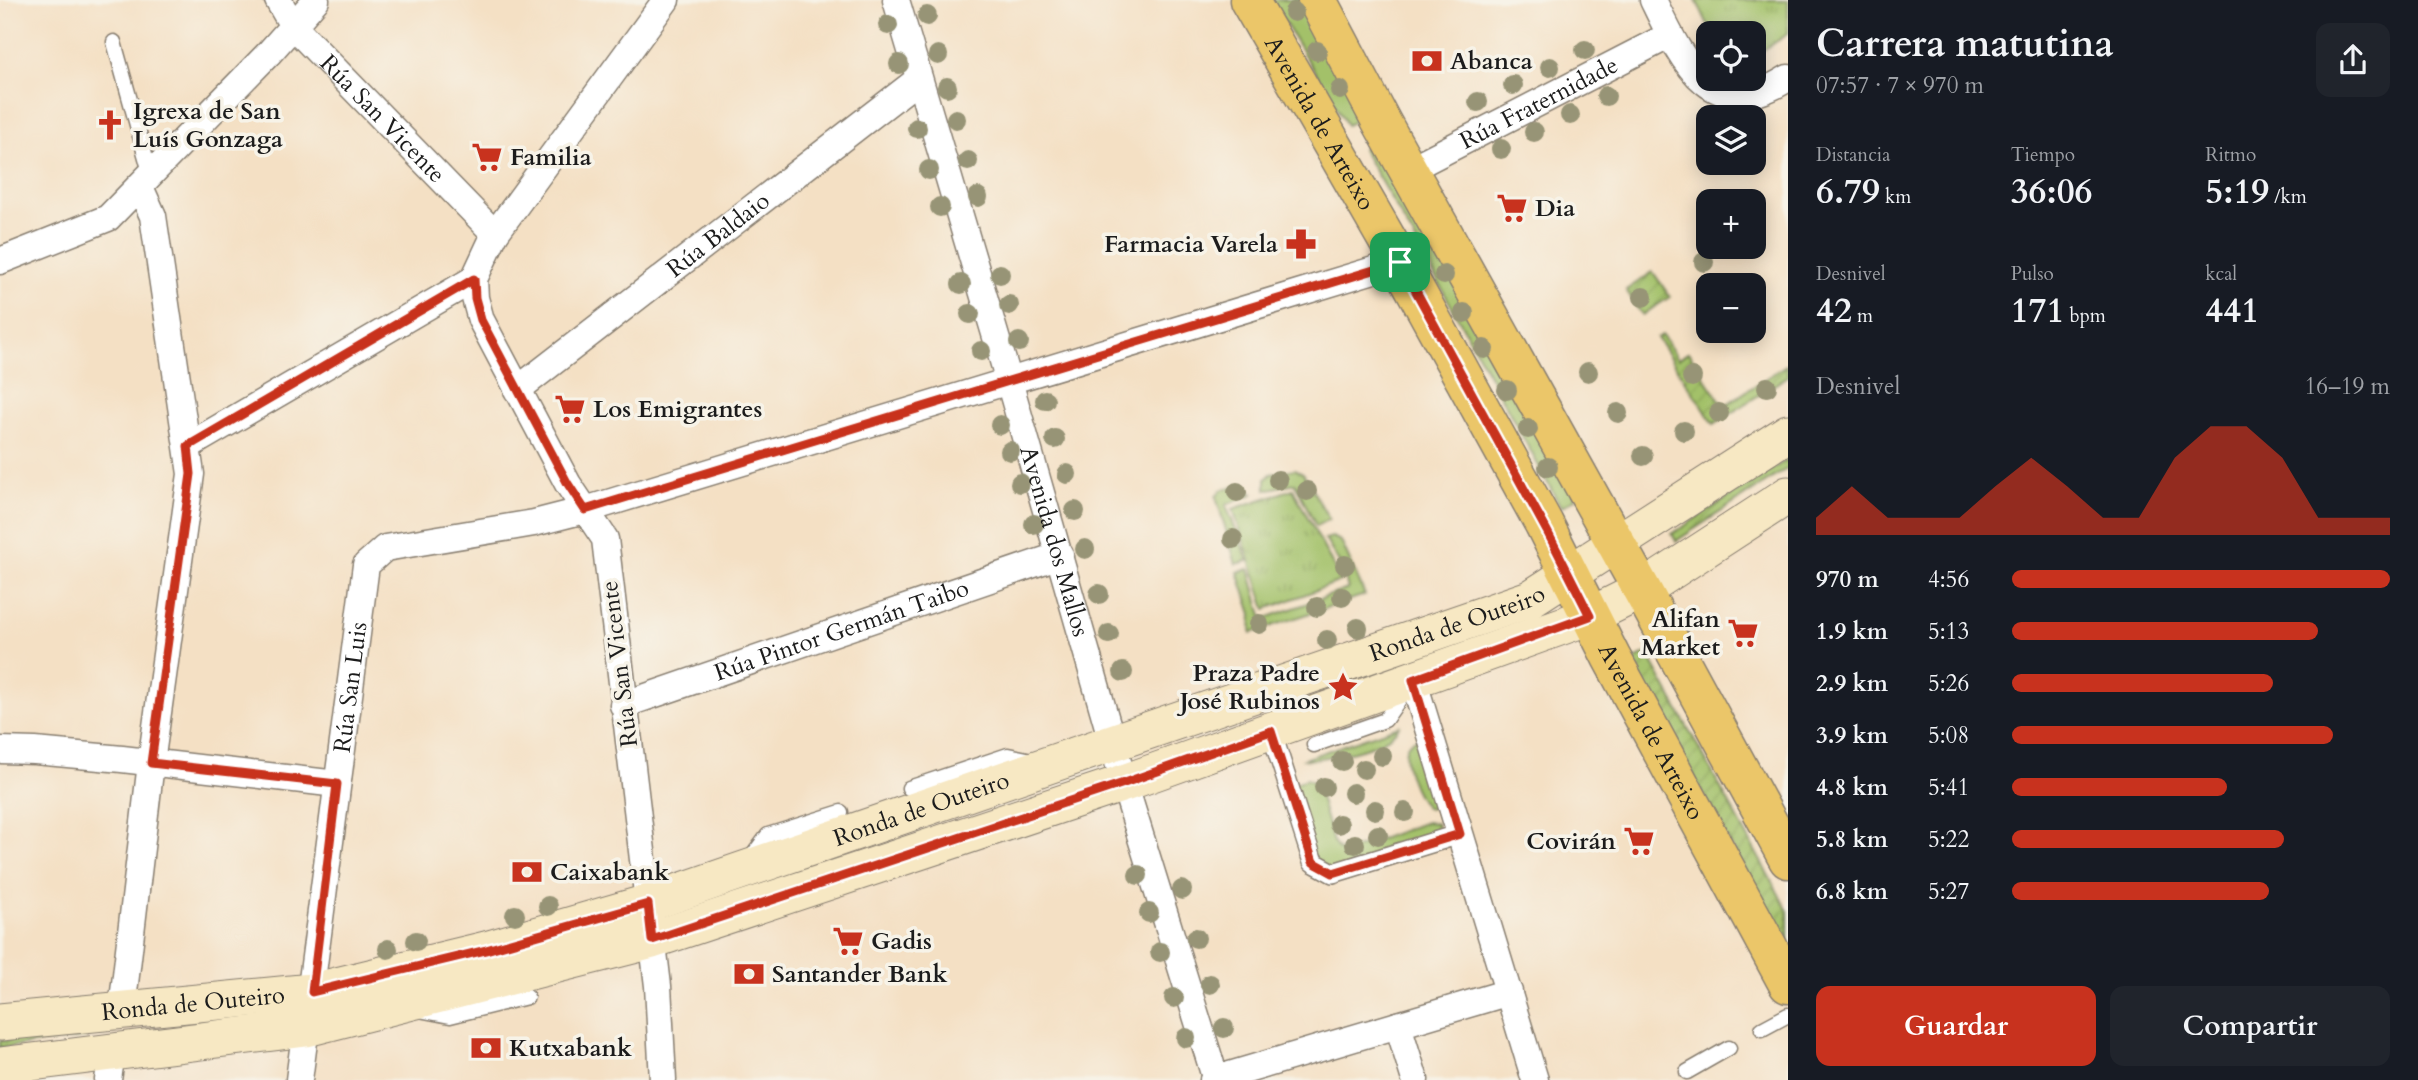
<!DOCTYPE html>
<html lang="es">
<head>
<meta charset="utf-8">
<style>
	body { margin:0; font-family:Cardo,serif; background:#20242c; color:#f1f3f6; height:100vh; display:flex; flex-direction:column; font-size:26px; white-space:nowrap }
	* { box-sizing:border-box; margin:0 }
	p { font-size:23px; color:#9ea1a6 }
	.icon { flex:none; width:38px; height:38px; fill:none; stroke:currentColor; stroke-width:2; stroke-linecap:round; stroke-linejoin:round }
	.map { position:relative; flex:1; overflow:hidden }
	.details { display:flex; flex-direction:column; background:#171b24; width:630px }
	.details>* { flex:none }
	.tools { position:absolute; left:1696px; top:21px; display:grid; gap:14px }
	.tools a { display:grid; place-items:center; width:70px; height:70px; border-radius:14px; background:#171b24; box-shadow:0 4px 18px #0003; font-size:35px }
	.pin { position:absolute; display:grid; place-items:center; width:60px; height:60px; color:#fff; margin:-30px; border-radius:14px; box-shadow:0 4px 10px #0006 }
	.round { display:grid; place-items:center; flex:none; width:74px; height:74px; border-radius:14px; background:#20242c }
	.head { display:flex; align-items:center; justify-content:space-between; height:119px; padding:0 28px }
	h1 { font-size:38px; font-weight:600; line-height:52px }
	.figures { display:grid; grid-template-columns:repeat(3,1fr); gap:10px; height:119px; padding:7px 28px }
	.figures div { display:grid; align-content:center }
	.figures b { font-size:35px; font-weight:600 }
	.figures small { font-size:19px; font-weight:400 }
	.figures p { font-size:19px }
	.chart { height:196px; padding:14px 28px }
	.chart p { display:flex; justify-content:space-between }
	.chart svg { width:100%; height:126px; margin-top:7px; fill:#c8321e; opacity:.7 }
	.action { display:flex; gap:14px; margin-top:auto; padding:14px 28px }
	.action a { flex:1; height:80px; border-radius:14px; background:#c8321e; color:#fff; font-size:28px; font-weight:600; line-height:80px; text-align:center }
	.action a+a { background:#20242c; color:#f1f3f6 }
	ul { padding:0 28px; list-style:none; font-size:23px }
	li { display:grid; grid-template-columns:112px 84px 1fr; align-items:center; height:52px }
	li i { height:18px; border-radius:9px; background:#c8321e }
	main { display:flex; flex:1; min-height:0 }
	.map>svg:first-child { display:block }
</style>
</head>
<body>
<main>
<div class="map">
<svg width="1788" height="1080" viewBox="0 0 1788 1080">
	<defs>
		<pattern id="park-tufts" width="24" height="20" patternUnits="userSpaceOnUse" patternTransform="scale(1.75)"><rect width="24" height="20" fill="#a3c169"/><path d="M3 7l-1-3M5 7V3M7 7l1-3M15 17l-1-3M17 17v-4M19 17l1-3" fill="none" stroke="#8ca55a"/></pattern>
		<pattern id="garden-furrows" width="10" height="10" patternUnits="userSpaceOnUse" patternTransform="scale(1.75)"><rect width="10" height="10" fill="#a3c169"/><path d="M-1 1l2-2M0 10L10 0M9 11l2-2" fill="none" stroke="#8ca55a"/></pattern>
	</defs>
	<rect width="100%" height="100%" fill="#f7f3e8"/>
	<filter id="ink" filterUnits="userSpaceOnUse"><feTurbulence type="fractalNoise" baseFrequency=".0143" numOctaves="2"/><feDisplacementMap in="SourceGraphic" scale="14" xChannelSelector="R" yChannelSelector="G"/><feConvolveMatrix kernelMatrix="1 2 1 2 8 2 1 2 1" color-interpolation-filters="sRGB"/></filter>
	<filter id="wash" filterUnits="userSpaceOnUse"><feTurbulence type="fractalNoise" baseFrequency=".00686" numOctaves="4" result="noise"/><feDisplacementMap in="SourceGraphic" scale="28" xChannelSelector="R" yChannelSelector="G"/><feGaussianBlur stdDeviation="1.57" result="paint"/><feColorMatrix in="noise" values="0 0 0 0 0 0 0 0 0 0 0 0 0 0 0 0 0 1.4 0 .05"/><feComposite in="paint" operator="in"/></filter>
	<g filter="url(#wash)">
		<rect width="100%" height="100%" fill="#f4e0c4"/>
		<!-- grass -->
		<path fill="#a3c169" stroke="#606e42" stroke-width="2" d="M1271 0H1305L1368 114 1347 125Z
			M1381 138 1576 498 1561 507 1422 252 1362 149Z
			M1295 469 1303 473 1329 519 1316 526 1295 483 1266 490V479L1271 474Z
			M1241 484 1253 494 1226 505 1248 561 1236 564 1216 497 1221 490Z
			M1332 537 1341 541 1365 595 1251 633 1252 614 1238 572 1249 569 1263 619 1348 589 1342 568 1325 539Z
			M1399 726C1388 748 1333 756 1309 760L1304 759Z
			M1430 736 1450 802 1428 809C1416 800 1398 756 1409 743 1414 738 1424 738 1430 736Z
			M1307 779 1316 784 1333 842 1339 851 1356 848 1426 822 1436 823 1440 833 1333 873 1313 862 1288 785Z"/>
		<!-- park -->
		<path fill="url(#park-tufts)" stroke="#606e42" stroke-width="2" d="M1696 0H1788V34L1754 56V33H1712Z
			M1293 489 1341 581 1266 609 1233 509Z"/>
		<!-- garden -->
		<path fill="url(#garden-furrows)" stroke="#606e42" stroke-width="2" d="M1653 272 1670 297 1642 315 1626 290Z
			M1662 335 1678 359 1688 352 1724 406 1786 365 1788 376 1714 424 1657 338Z
			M1788 459V468L1676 541 1672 534Z
			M1647 653 1788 911V951L1631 661Z
			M87 1030V1037L0 1048V1041Z"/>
	</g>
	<g filter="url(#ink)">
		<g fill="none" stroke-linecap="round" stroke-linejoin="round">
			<!-- service casing -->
			<g stroke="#887e70" stroke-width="17">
				<path id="service" d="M114 42 151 176
					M1314 745 1385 720 1405 691
					M909 788 1008 755 1032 760
					M750 859 768 835 841 812
					M419 1010 450 1016 527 997
					M1762 1029 1788 1015
					M1687 1072 1729 1048"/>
			</g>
			<!-- pedestrian casing -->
			<g stroke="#887e70" stroke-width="22">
				<path id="pedestrian" d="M1271 731 1313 862 1333 873 1460 834"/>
			</g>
			<!-- minor casing -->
			<g stroke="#887e70" stroke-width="29">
				<g id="minor">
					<path id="s1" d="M278 0 293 26 495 234"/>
					<path id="s2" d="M896 0 1009 381 1124 783 1216 1080"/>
					<path d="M1653 0C1682 60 1711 127 1788 78"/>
					<path id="s3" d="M1408 170 1670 35"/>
					<path d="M0 261 108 218 268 54 316 0"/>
					<path id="s4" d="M517 390 919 79"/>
					<path d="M188 446 474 279"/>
					<path d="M1413 679 1535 1080"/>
					<path id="s5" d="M623 705 1060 555"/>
					<path d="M0 750 35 751 122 759 337 784"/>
					<path d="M122 1009 151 763 191 474 153 216 140 187"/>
					<path d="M1398 1025 1415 1080"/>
					<path d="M108 1080 112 1052"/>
					<path id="s6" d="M299 1080 366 565 385 548 534 523 585 510 1400 262"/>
					<path d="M663 1080 658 986 605 539 568 484 481 320 475 298 474 279 495 234 666 0"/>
					<path d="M1213 1080 1509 992"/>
				</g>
			</g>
			<!-- secondary casing -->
			<g stroke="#887e70" stroke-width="39">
				<g id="secondary">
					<path id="s7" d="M0 1022 312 992 486 950 648 903 1530 599 1788 433"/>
					<path d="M0 1066 306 1028 652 940 1124 783 1590 616 1642 590 1788 495"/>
				</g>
			</g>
			<!-- primary casing -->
			<g stroke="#887e70" stroke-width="41">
				<g id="primary">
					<path id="s8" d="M1249 0 1400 262 1544 524 1611 657 1788 984"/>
					<path d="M1317 0 1382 123 1642 590 1788 859"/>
				</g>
			</g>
			<!-- service -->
			<use href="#service" stroke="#fff" stroke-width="14"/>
			<!-- pedestrian -->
			<use href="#pedestrian" stroke="#fff" stroke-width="19"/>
			<!-- minor -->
			<use href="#minor" stroke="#fff" stroke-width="26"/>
			<!-- secondary -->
			<use href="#secondary" stroke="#f7e8c3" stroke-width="37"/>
			<!-- primary -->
			<use href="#primary" stroke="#ebc669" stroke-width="38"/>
		</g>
		<!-- trees -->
		<g fill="#979476">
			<circle cx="1294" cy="12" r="10"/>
			<circle cx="927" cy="16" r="10"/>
			<circle cx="888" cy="25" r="10"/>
			<circle cx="1585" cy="50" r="10"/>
			<circle cx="1317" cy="51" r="10"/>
			<circle cx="938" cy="55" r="10"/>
			<circle cx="899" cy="64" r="10"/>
			<circle cx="1550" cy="67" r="10"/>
			<circle cx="1513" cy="85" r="10"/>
			<circle cx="947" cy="87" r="10"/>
			<circle cx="1340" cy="90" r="10"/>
			<circle cx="1606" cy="96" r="10"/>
			<circle cx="1478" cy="102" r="10"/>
			<circle cx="1570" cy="115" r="10"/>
			<circle cx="956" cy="119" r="10"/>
			<circle cx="917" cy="128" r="10"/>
			<circle cx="1534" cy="132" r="10"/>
			<circle cx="1501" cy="149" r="10"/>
			<circle cx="968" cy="161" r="10"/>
			<circle cx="929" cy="170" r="10"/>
			<circle cx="978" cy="197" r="10"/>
			<circle cx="940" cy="207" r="10"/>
			<circle cx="1704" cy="262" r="10"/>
			<circle cx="1000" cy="274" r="10"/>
			<circle cx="1444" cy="275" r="10"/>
			<circle cx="961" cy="284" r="10"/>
			<circle cx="1643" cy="297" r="10"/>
			<circle cx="1009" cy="305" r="10"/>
			<circle cx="1464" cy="313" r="10"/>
			<circle cx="970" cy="314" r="10"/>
			<circle cx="1019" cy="342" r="10"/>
			<circle cx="1484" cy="349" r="10"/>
			<circle cx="981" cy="351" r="10"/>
			<circle cx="1588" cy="372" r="10"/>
			<circle cx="1692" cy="377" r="10"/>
			<circle cx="1767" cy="387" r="10"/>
			<circle cx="1507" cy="390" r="10"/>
			<circle cx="1045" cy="400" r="10"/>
			<circle cx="1618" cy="413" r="10"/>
			<circle cx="1719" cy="413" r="10"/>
			<circle cx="1000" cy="425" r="10"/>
			<circle cx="1528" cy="429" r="10"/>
			<circle cx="1684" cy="431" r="10"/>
			<circle cx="1055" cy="439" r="10"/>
			<circle cx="1010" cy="451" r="10"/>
			<circle cx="1643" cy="456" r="10"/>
			<circle cx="1548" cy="467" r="10"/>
			<circle cx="1067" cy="474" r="10"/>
			<circle cx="1278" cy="480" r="10"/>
			<circle cx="1020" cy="483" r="10"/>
			<circle cx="1307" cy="491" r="10"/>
			<circle cx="1237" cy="492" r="10"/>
			<circle cx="1075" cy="511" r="10"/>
			<circle cx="1034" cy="524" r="10"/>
			<circle cx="1233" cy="539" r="10"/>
			<circle cx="1085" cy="549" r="10"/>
			<circle cx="1345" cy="565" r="10"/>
			<circle cx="1099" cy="594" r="10"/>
			<circle cx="1342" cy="597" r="10"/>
			<circle cx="1317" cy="607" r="10"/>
			<circle cx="1259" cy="624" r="10"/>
			<circle cx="1358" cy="628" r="10"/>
			<circle cx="1109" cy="634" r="10"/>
			<circle cx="1327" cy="640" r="10"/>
			<circle cx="1123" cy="672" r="10"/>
			<circle cx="1382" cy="756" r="10"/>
			<circle cx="1342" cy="761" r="10"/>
			<circle cx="1364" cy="769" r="10"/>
			<circle cx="1324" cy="787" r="10"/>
			<circle cx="1353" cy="793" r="10"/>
			<circle cx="1375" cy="810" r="10"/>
			<circle cx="1405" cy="812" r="10"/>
			<circle cx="1339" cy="824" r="10"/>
			<circle cx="1378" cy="835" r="10"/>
			<circle cx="1355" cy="844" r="10"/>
			<circle cx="1138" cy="875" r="10"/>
			<circle cx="1182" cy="890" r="10"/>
			<circle cx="548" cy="906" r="10"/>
			<circle cx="1149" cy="913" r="10"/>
			<circle cx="515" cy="915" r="10"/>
			<circle cx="1196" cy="938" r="10"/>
			<circle cx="416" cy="941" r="10"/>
			<circle cx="388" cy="949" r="10"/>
			<circle cx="1160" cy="952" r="10"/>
			<circle cx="1210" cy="984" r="10"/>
			<circle cx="1174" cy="998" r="10"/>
			<circle cx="1224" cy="1028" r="10"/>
			<circle cx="1186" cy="1038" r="10"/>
		</g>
	</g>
	<g fill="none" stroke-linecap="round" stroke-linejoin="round" filter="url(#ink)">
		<!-- route casing -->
		<g stroke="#fff" stroke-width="14">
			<path id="route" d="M1400 262 1547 531 1590 616 1413 680 1460 834 1333 873 1313 862 1271 731 1124 783 652 940 648 904 486 950 312 992 337 784 151 763 191 474 188 446 474 279 475 298 481 320 568 484 585 510Z"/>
		</g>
		<!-- route -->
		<use href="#route" stroke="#c8321e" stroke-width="9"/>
	</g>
	<!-- icons -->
	<defs>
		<g id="bank-bare" transform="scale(2.415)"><path d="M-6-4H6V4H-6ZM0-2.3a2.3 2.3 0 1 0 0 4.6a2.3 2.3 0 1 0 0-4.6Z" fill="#c8321e" stroke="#f7f3e8" stroke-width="2.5" paint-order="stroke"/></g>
		<g id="church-bare" transform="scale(2.415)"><path d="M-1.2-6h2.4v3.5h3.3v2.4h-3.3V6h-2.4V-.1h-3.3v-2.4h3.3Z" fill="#c8321e" stroke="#f7f3e8" stroke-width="2.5" paint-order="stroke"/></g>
		<g id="supermarket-bare" transform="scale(2.415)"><path d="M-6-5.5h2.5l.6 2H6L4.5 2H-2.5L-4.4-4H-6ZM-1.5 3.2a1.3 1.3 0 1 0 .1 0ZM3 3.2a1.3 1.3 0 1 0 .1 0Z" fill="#c8321e" stroke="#f7f3e8" stroke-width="2.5" paint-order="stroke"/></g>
		<g id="pharmacy-bare" transform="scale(2.415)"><path d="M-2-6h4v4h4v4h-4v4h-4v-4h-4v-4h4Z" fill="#c8321e" stroke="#f7f3e8" stroke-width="2.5" paint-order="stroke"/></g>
		<g id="sight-bare" transform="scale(2.415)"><path d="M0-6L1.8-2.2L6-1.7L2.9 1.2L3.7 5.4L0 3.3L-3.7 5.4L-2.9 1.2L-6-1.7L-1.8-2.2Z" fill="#c8321e" stroke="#f7f3e8" stroke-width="2.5" paint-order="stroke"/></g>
	</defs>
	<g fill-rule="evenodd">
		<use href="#bank-bare" x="1427" y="61"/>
		<use href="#church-bare" x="110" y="125"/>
		<use href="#supermarket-bare" x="487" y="157"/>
		<use href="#supermarket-bare" x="1512" y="208"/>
		<use href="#pharmacy-bare" x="1301" y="244"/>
		<use href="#supermarket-bare" x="570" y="409"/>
		<use href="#supermarket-bare" x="1743" y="633"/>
		<use href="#sight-bare" x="1343" y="687"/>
		<use href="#supermarket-bare" x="1639" y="841"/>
		<use href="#bank-bare" x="527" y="872"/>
		<use href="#supermarket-bare" x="848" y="941"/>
		<use href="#bank-bare" x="749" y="974"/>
		<use href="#bank-bare" x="486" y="1048"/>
	</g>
	<g text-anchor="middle" stroke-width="7" stroke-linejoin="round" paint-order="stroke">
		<!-- poi labels -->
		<g font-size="24" font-weight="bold" fill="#1c1c1c" stroke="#f7f3e8" text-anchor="start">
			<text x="1450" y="69">Abanca</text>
			<text x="133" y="119">Igrexa de San<tspan x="133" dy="28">Luís Gonzaga</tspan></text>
			<text x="510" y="165">Familia</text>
			<text x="1535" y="216">Dia</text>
			<text x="1278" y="252" text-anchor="end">Farmacia Varela</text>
			<text x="593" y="417">Los Emigrantes</text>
			<text x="1720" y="627" text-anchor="end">Alifan<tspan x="1720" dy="28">Market</tspan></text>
			<text x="1320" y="681" text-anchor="end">Praza Padre<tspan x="1320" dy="28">José Rubinos</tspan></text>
			<text x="1616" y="849" text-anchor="end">Covirán</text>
			<text x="550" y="880">Caixabank</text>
			<text x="871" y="949">Gadis</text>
			<text x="772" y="982">Santander Bank</text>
			<text x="509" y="1056">Kutxabank</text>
		</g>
		<!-- street labels -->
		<g font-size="24" fill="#1c1c1c" stroke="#f7f3e8">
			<text dy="8" stroke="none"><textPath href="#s3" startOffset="147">Rúa Fraternidade</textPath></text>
			<text dy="8" stroke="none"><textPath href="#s1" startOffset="159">Rúa San Vicente</textPath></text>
			<text dy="8" stroke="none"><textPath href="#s8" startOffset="142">Avenida de Arteixo</textPath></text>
			<text dy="8" stroke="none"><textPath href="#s4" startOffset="254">Rúa Baldaio</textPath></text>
			<text dy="8" stroke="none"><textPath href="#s2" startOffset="564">Avenida dos Mallos</textPath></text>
			<text dy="8" stroke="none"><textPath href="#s7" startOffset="1517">Ronda de Outeiro</textPath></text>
			<text dy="8" stroke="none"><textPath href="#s5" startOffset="231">Rúa Pintor Germán Taibo</textPath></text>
			<text transform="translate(619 664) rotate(-97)" y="8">Rúa San Vicente</text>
			<text dy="8" stroke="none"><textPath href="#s6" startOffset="396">Rúa San Luis</textPath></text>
			<text dy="8" stroke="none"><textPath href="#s8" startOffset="835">Avenida de Arteixo</textPath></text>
			<text dy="8" stroke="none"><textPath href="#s7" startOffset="950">Ronda de Outeiro</textPath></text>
			<text dy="8" stroke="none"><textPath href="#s7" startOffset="194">Ronda de Outeiro</textPath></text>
		</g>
	</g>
</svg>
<div class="tools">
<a><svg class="icon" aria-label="locate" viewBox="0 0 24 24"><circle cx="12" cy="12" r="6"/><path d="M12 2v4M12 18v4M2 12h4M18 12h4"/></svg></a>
<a><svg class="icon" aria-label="layers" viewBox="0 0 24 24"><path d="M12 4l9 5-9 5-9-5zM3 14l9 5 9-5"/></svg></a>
<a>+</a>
<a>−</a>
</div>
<div class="pin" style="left:1400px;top:262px;background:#1e9e55"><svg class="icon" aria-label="arrive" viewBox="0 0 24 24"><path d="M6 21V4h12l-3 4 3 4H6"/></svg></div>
</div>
<section class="details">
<div class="head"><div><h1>Carrera matutina</h1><p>07:57 · 7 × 970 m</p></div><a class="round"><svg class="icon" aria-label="share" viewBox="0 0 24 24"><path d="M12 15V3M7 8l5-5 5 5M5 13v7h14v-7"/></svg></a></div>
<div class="figures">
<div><p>Distancia</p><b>6.79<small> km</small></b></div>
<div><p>Tiempo</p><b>36:06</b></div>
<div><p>Ritmo</p><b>5:19<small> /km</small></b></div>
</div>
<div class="figures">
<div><p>Desnivel</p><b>42<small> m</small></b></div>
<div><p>Pulso</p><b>171<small> bpm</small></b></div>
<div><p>kcal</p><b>441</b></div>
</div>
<div class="chart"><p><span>Desnivel</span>16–19 m</p>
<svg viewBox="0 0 160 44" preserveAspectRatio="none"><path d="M0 44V38L10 27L20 38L30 38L40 38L50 27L60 17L70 27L80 38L90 38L100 17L110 6L120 6L130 17L140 38L150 38L160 38V44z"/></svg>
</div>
<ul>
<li><b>970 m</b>4:56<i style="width:100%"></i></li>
<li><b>1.9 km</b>5:13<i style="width:81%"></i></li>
<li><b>2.9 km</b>5:26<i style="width:69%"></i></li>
<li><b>3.9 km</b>5:08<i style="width:85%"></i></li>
<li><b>4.8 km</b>5:41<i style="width:57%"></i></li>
<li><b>5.8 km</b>5:22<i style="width:72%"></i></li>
<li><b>6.8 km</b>5:27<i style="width:68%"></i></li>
</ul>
<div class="action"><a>Guardar</a><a>Compartir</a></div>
</section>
</main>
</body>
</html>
